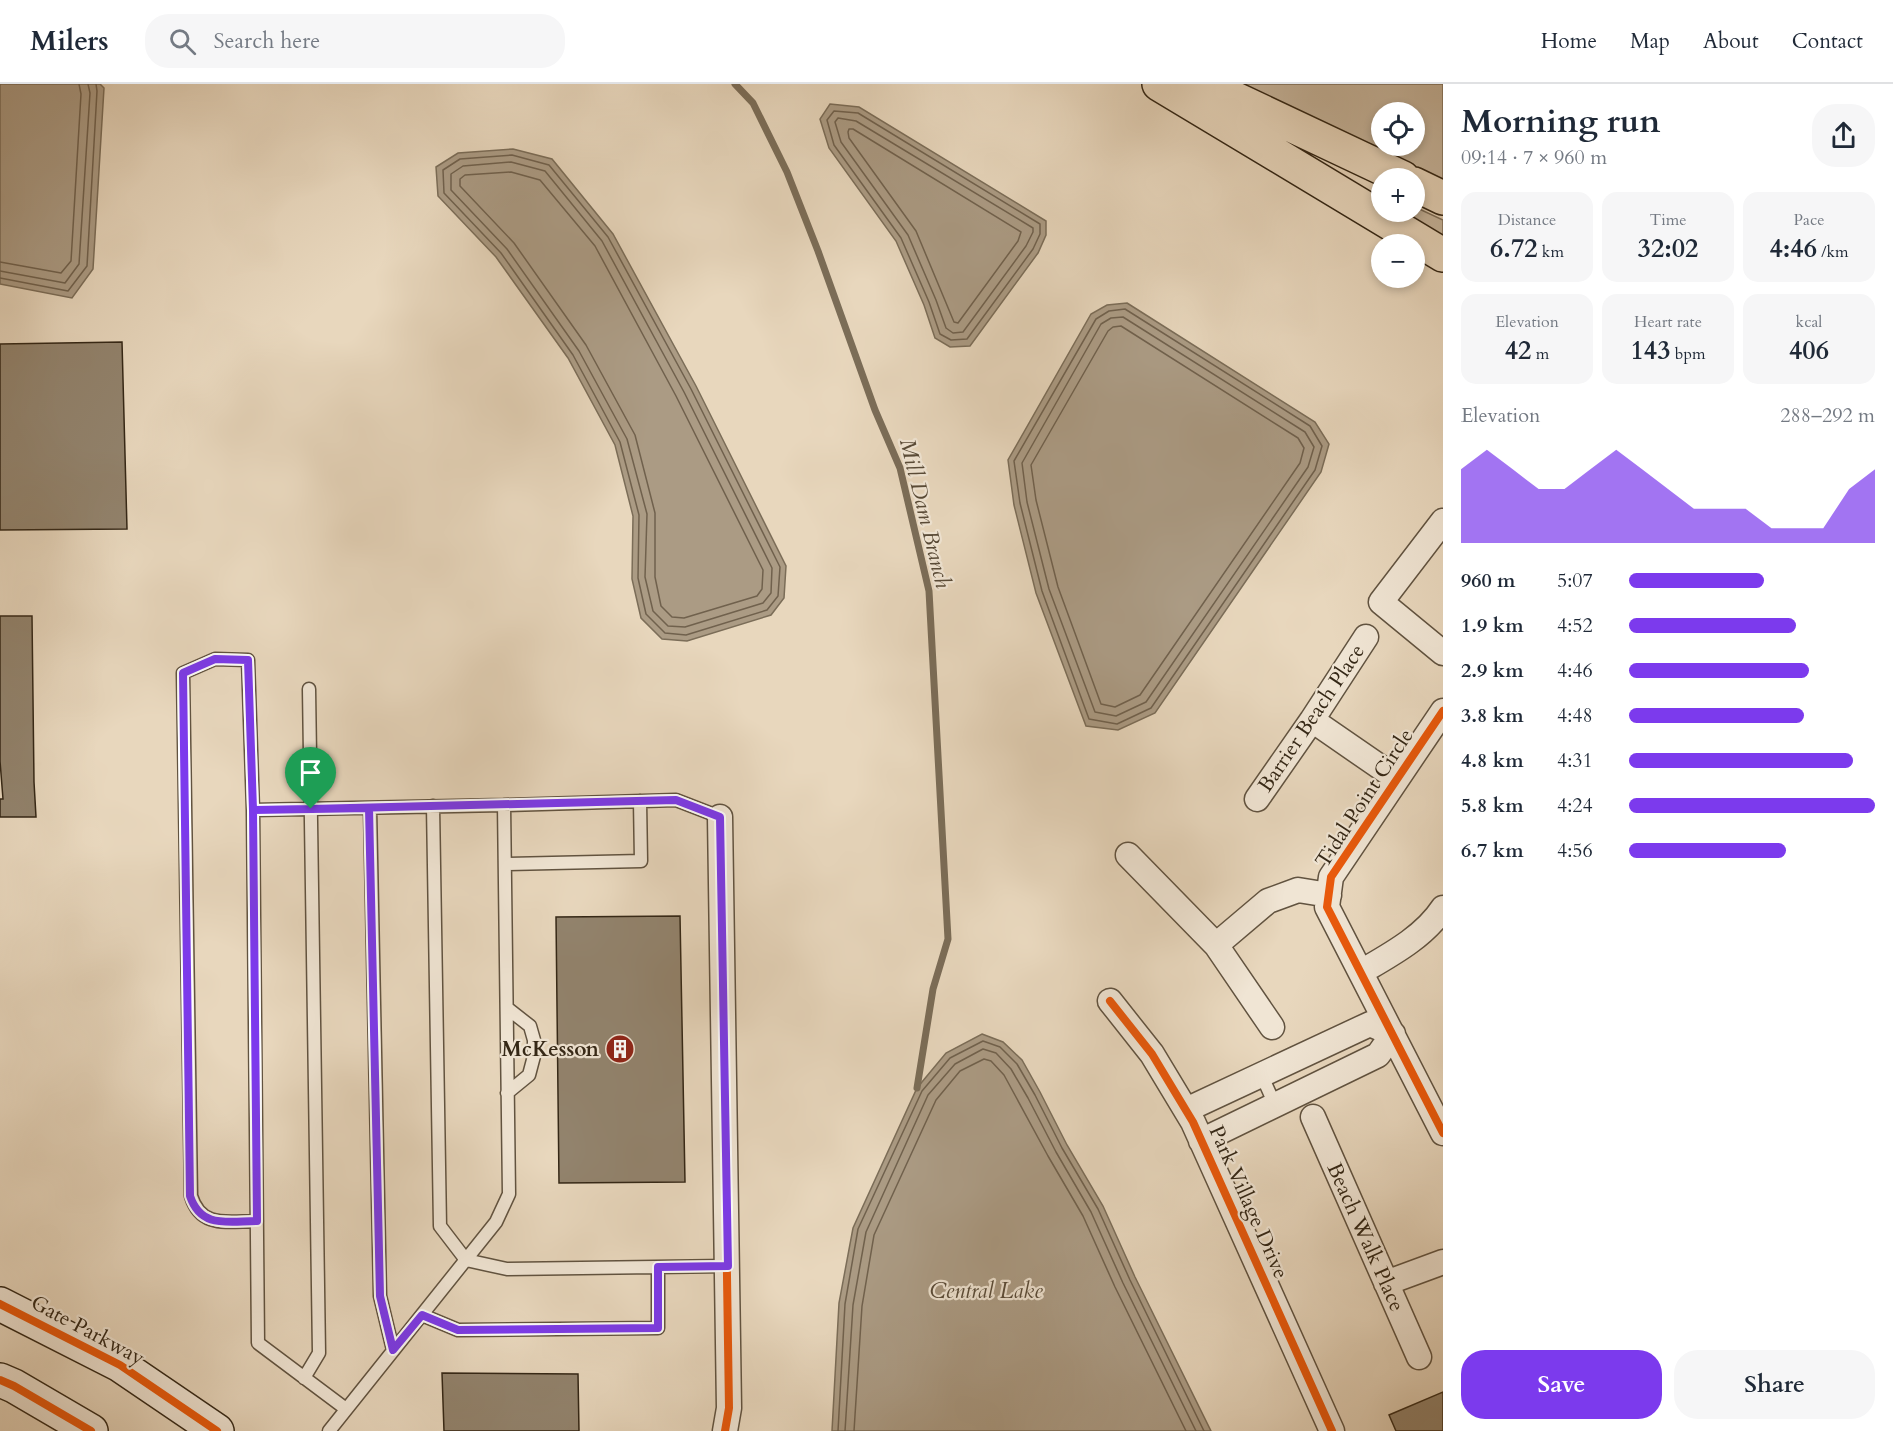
<!DOCTYPE html>
<html lang="en">
<head>
<meta charset="utf-8">
<style>
	body { margin:0; font-family:Cardo,serif; background:#f6f6f7; color:#1f2937; height:100vh; display:flex; flex-direction:column; font-size:22px; white-space:nowrap }
	* { box-sizing:border-box; margin:0 }
	p { font-size:20px; color:#747a83 }
	.icon { flex:none; width:33px; height:33px; fill:none; stroke:currentColor; stroke-width:2; stroke-linecap:round; stroke-linejoin:round }
	.map { position:relative; flex:1; overflow:hidden }
	.side { display:flex; flex-direction:column; background:#fff; width:450px }
	.side>* { flex:none }
	.fabs { position:absolute; left:1371px; top:18px; display:grid; gap:12px }
	.fabs a { display:grid; place-items:center; width:54px; height:54px; border-radius:50%; background:#fff; box-shadow:0 3px 9px #0003; font-size:30px }
	.pin { position:absolute; display:grid; place-items:center; width:51px; height:51px; color:#fff; margin:-62px -26px; border-radius:50% 50% 50% 0; rotate:-45deg; box-shadow:0 0 6px #0007 }
	.pin .icon { rotate:45deg }
	.round { display:grid; place-items:center; flex:none; width:63px; height:63px; border-radius:24px; background:#f6f6f7 }
	.headline { display:flex; align-items:center; justify-content:space-between; height:102px; padding:0 18px }
	h1 { font-size:33px; font-weight:700; line-height:45px }
	.figures { display:grid; grid-template-columns:repeat(3,1fr); gap:9px; height:102px; padding:6px 18px }
	.figures div { display:grid; align-content:center; border-radius:15px; background:#f6f6f7; text-align:center }
	.figures b { font-size:26px; font-weight:700 }
	.figures small { font-size:16px; font-weight:400 }
	.figures p { font-size:16px }
	.chart { height:168px; padding:12px 18px }
	.chart p { display:flex; justify-content:space-between }
	.chart svg { width:100%; height:108px; margin-top:6px; fill:#7c3aed; opacity:.7 }
	.primary-button { display:flex; gap:12px; margin-top:auto; padding:12px 18px }
	.primary-button a { flex:1; height:69px; border-radius:24px; background:#7c3aed; color:#fff; font-size:24px; font-weight:700; line-height:69px; text-align:center }
	.primary-button a+a { background:#f6f6f7; color:#1f2937 }
	ul { padding:0 18px; list-style:none; font-size:20px }
	li { display:grid; grid-template-columns:96px 72px 1fr; align-items:center; height:45px }
	li i { height:15px; border-radius:8px; background:#7c3aed }
	header { display:flex; align-items:center; gap:36px; box-sizing:border-box; height:84px; padding:0 30px; background:#fff; border-bottom:2px solid #e0e1e3 }
	header strong { font-size:28px }
	nav { display:flex; gap:33px; margin-inline-start:auto; font-size:21px }
	.search { width:420px; height:54px; background:#f6f6f7; display:flex; align-items:center; gap:15px; box-sizing:border-box; padding:0 21px; border-radius:24px; color:#747a83; font-size:22px }
	main { display:flex; flex:1; min-height:0 }
	.map>svg:first-child { display:block }
</style>
</head>
<body>
<header>
<strong>Milers</strong>
<div class="search"><svg class="icon" aria-label="search" viewBox="0 0 24 24"><circle cx="10" cy="10" r="6"/><path d="M15 15l6 6"/></svg>Search here</div>
<nav><a>Home</a><a>Map</a><a>About</a><a>Contact</a></nav>
</header>
<main>
<div class="map">
<svg width="1443" height="1347" viewBox="0 0 1443 1347">
	<rect width="100%" height="100%" fill="#e8d7bd"/>
	<filter id="stains"><feTurbulence type="fractalNoise" baseFrequency=".00333" numOctaves="4"/><feColorMatrix values="0 0 0 0 .2 0 0 0 0 .09 0 0 0 0 .02 0 0 0 .5 -.17"/></filter>
	<radialGradient id="worn" r=".72"><stop offset=".6" stop-color="#630" stop-opacity="0"/><stop offset="1" stop-color="#630" stop-opacity=".3"/></radialGradient>
	<!-- green -->
	<path fill="#c9b9a1" stroke="#7e705c" stroke-width="1.5" fill-rule="evenodd" d="M1220 0H1443V101ZM1382 28H1414V62H1382Z
		M1415 123 1443 136V163L1387 128H1414Z"/>
	<!-- water -->
	<path fill="#ab9b84" stroke="#7b6d58" stroke-width="1.5" d="M0 0H100L104 4 93 185 72 214 0 200Z
		M830 20 859 23 1046 137V151L1038 169 970 262 950 263 935 254 924 221 896 157 829 64 820 35Z
		M513 65 552 75 613 150 696 302 786 482 784 514 771 531 687 557 662 555 641 534 632 495 633 432 615 361 568 274 496 173 438 112 436 83 458 69Z
		M1127 219 1315 338 1329 360 1321 388 1155 629 1118 646 1086 642 1036 509 1014 421 1008 376 1091 230 1107 221Z
		M982 950 1003 958 1022 976 1040 1008 1067 1061 1103 1122 1135 1193 1211 1347H832L839 1219 853 1144 917 1004 946 969Z"/>
	<g fill="none" stroke-linecap="round" stroke-linejoin="round">
		<!-- shore -->
		<path stroke="#70614d" stroke-width="1.5" d="M834 27 858 29 1040 140V150L1033 165 967 255 951 256 940 250 929 218 901 154 834 61 827 36Z
			M838 34 856 37 1033 144V148L1026 162 963 248 953 249 946 244 936 216 908 151 841 58 835 38Z
			M849 45H853L1021 148 1018 157 958 239 954 238 916 147 849 54 848 48Z
			M512 71 549 81 608 153 691 305 780 483 778 512 767 526 686 551 665 549 646 530 638 494 639 431 620 358 573 271 501 169 444 109 443 86 460 75Z
			M511 78 545 87 602 157 684 308 772 484 771 509 763 519 685 543 668 542 653 527 645 493 647 430 627 355 579 267 507 165 451 106V90L463 82Z
			M511 88 540 96 595 162 676 312 763 486 762 505 757 512 684 534 672 533 661 522 655 493V429L635 351 586 261 514 159 460 102V95L465 91Z
			M0 178 61 189 71 177 81 10 79 0
			M0 187 65 199 79 180 90 9 88 0
			M0 194 68 207 87 182 97 7 96 0
			M1125 225 1310 342 1322 362 1315 386 1151 624 1117 640 1089 635 1042 507 1020 419 1014 377 1096 235 1109 227Z
			M1123 233 1305 348 1314 363 1308 383 1146 618 1116 632 1095 628 1049 505 1027 418 1022 379 1101 240 1111 234Z
			M1121 242 1298 354 1304 364 1300 379 1140 611 1115 623 1101 620 1058 503 1036 416 1031 381 1108 247 1113 243Z
			M838 1347 845 1220 858 1145 922 1007 950 974 983 957 1000 963 1017 980 1035 1011 1062 1064 1098 1125 1130 1196 1204 1347
			M845 1347 853 1221 866 1148 928 1011 955 980 983 965 996 969 1011 985 1028 1014 1056 1068 1091 1128 1123 1199 1196 1347
			M854 1347 862 1222 874 1151 936 1016 960 987 984 975 991 977 1004 991 1048 1072 1083 1132 1115 1203 1186 1347"/>
		<!-- stream -->
		<path stroke="#7b6d58" stroke-width="7" d="M735 0 753 19 787 88 818 167 875 326 900 384 929 507 948 855 933 905 917 1004"/>
	</g>
	<!-- building -->
	<path fill="#92836d" stroke="#342716" stroke-width="1.5" d="M122 258 127 445 0 446V260Z
		M0 532H32L34 698 36 733H0V715H3L0 677Z
		M680 832 685 1098 559 1099 556 833Z
		M442 1289 578 1290 579 1347H444Z
		M1443 1308V1347H1396L1389 1331Z"/>
	<g fill="none" stroke-linecap="round" stroke-linejoin="round">
		<!-- service casing -->
		<g stroke="#615340" stroke-width="15">
			<path id="service" d="M433 722 440 1142 466 1176 507 1185 728 1182
				M370 724 380 1212 393 1266
				M253 726 248 576 215 575 183 589 191 1112C201 1145 228 1137 257 1137
				M505 780 641 777 640 717
				M507 924 530 942 534 956V972L529 991 507 1009
				M1262 992 1275 1021
				M422 1231 458 1246 658 1244V1183
				M304 1294 319 1269 309 605
				M346 1325 258 1259 253 726 504 721
				M329 1347 496 1138 509 1110 504 721 676 716 720 733"/>
		</g>
		<!-- minor casing -->
		<g stroke="#615340" stroke-width="27">
			<path id="minor" d="M1443 437 1381 518 1443 569
				M1443 627 1331 793 1327 823 1443 1049
				M1312 636 1396 694
				M1257 715 1312 636 1366 553
				M720 733 729 1324 725 1347
				M1128 771 1216 861 1272 943
				M1216 861 1268 817 1298 806 1329 811
				M1361 888C1390 871 1424 853 1443 824
				M1110 917 1152 970 1193 1038 1332 1347
				M1186 1026 1370 940 1393 950
				M1313 1033 1419 1273
				M1201 1057 1378 971 1393 950
				M1386 1199 1443 1178"/>
		</g>
		<!-- secondary casing -->
		<g stroke="#342716" stroke-width="36">
			<path id="secondary" d="M0 1220 120 1281 217 1347
				M0 1296 14 1302 91 1347"/>
		</g>
		<!-- motorway casing -->
		<g stroke="#342716" stroke-width="36">
			<path id="motorway" d="M1159 0 1443 171
				M1204 0 1403 94
				M1414 100 1443 114"/>
		</g>
		<!-- service -->
		<use href="#service" stroke="#f0e5d4" stroke-width="12"/>
		<!-- minor -->
		<use href="#minor" stroke="#f0e5d4" stroke-width="24"/>
		<!-- secondary -->
		<use href="#secondary" stroke="#f0e5d4" stroke-width="33"/>
		<!-- motorway -->
		<use href="#motorway" stroke="#e8d7bd" stroke-width="33"/>
		<!-- cycleway casing -->
		<g stroke="#f0e5d4" stroke-width="11">
			<path id="cycleway" d="M1443 627 1331 793 1327 823 1443 1049
				M720 733 729 1324 725 1347
				M1110 917 1152 970 1193 1038 1332 1347
				M0 1220 120 1281 217 1347
				M0 1296 14 1302 91 1347"/>
		</g>
		<!-- cycleway -->
		<use href="#cycleway" stroke="#e8590c" stroke-width="8"/>
	</g>
	<g fill="none" stroke-linecap="round" stroke-linejoin="round">
		<!-- route casing -->
		<g stroke="#fff" stroke-width="12">
			<path id="route" d="M311 725 253 726 257 1137C228 1137 201 1145 190 1112L183 589 215 575 248 576 253 726 369 724 380 1212 393 1266 422 1231 458 1246 658 1244V1183L728 1182 720 733 676 716 311 725"/>
		</g>
		<!-- route -->
		<use href="#route" stroke="#7c3aed" stroke-width="8"/>
	</g>
	<!-- icons -->
	<defs>
		<g id="building-disc" transform="scale(1.5)"><circle r="9.5" fill="#8f2418" stroke="#f0e5d4"/><path d="M-4-6H4V6H1V3H-1V6H-4ZM-2.5-4.3h1.7v1.8h-1.7ZM.8-4.3h1.7v1.8H.8ZM-2.5-1h1.7V.8h-1.7ZM.8-1h1.7V.8H.8Z" fill="#fff"/></g>
	</defs>
	<g fill-rule="evenodd">
		<use href="#building-disc" x="620" y="965"/>
	</g>
	<g text-anchor="middle" stroke-width="4.5" stroke-linejoin="round" paint-order="stroke">
		<!-- street labels -->
		<g font-size="21" fill="#342716" stroke="#f0e5d4">
			<text transform="translate(1311 634) rotate(-56)" y="7">Barrier Beach Place</text>
			<text transform="translate(1364 714) rotate(-57)" y="7">Tidal Point Circle</text>
			<text transform="translate(1249 1118) rotate(66)" y="7">Park Village Drive</text>
			<text transform="translate(1366 1153) rotate(66)" y="7">Beach Walk Place</text>
			<text transform="translate(88 1246) rotate(28)" y="7">Gate Parkway</text>
		</g>
		<!-- poi labels -->
		<g font-size="21" font-weight="bold" fill="#342716" stroke="#f0e5d4" text-anchor="end">
			<text x="599" y="972">McKesson</text>
		</g>
		<!-- water labels -->
		<g font-size="22" font-style="italic" fill="#584a37" stroke="#f0e5d4">
			<text transform="translate(926 429) rotate(76)" y="8">Mill Dam Branch</text>
			<text x="986" y="1214">Central Lake</text>
		</g>
	</g>
	<rect width="100%" height="100%" filter="url(#stains)"/>
	<rect width="100%" height="100%" fill="url(#worn)"/>
</svg>
<div class="fabs">
<a><svg class="icon" aria-label="locate" viewBox="0 0 24 24"><circle cx="12" cy="12" r="6"/><path d="M12 2v4M12 18v4M2 12h4M18 12h4"/></svg></a>
<a>+</a>
<a>−</a>
</div>
<div class="pin" style="left:311px;top:725px;background:#1e9e55"><svg class="icon" aria-label="arrive" viewBox="0 0 24 24"><path d="M6 21V4h12l-3 4 3 4H6"/></svg></div>
</div>
<section class="side">
<div class="headline"><div><h1>Morning run</h1><p>09:14 · 7 × 960 m</p></div><a class="round"><svg class="icon" aria-label="share" viewBox="0 0 24 24"><path d="M12 15V3M7 8l5-5 5 5M5 13v7h14v-7"/></svg></a></div>
<div class="figures">
<div><p>Distance</p><b>6.72<small> km</small></b></div>
<div><p>Time</p><b>32:02</b></div>
<div><p>Pace</p><b>4:46<small> /km</small></b></div>
</div>
<div class="figures">
<div><p>Elevation</p><b>42<small> m</small></b></div>
<div><p>Heart rate</p><b>143<small> bpm</small></b></div>
<div><p>kcal</p><b>406</b></div>
</div>
<div class="chart"><p><span>Elevation</span>288–292 m</p>
<svg viewBox="0 0 160 44" preserveAspectRatio="none"><path d="M0 44V14L10 6L20 14L30 22L40 22L50 14L60 6L70 14L80 22L90 30L100 30L110 30L120 38L130 38L140 38L150 22L160 14V44z"/></svg>
</div>
<ul>
<li><b>960 m</b>5:07<i style="width:55%"></i></li>
<li><b>1.9 km</b>4:52<i style="width:68%"></i></li>
<li><b>2.9 km</b>4:46<i style="width:73%"></i></li>
<li><b>3.8 km</b>4:48<i style="width:71%"></i></li>
<li><b>4.8 km</b>4:31<i style="width:91%"></i></li>
<li><b>5.8 km</b>4:24<i style="width:100%"></i></li>
<li><b>6.7 km</b>4:56<i style="width:64%"></i></li>
</ul>
<div class="primary-button"><a>Save</a><a>Share</a></div>
</section>
</main>
</body>
</html>
